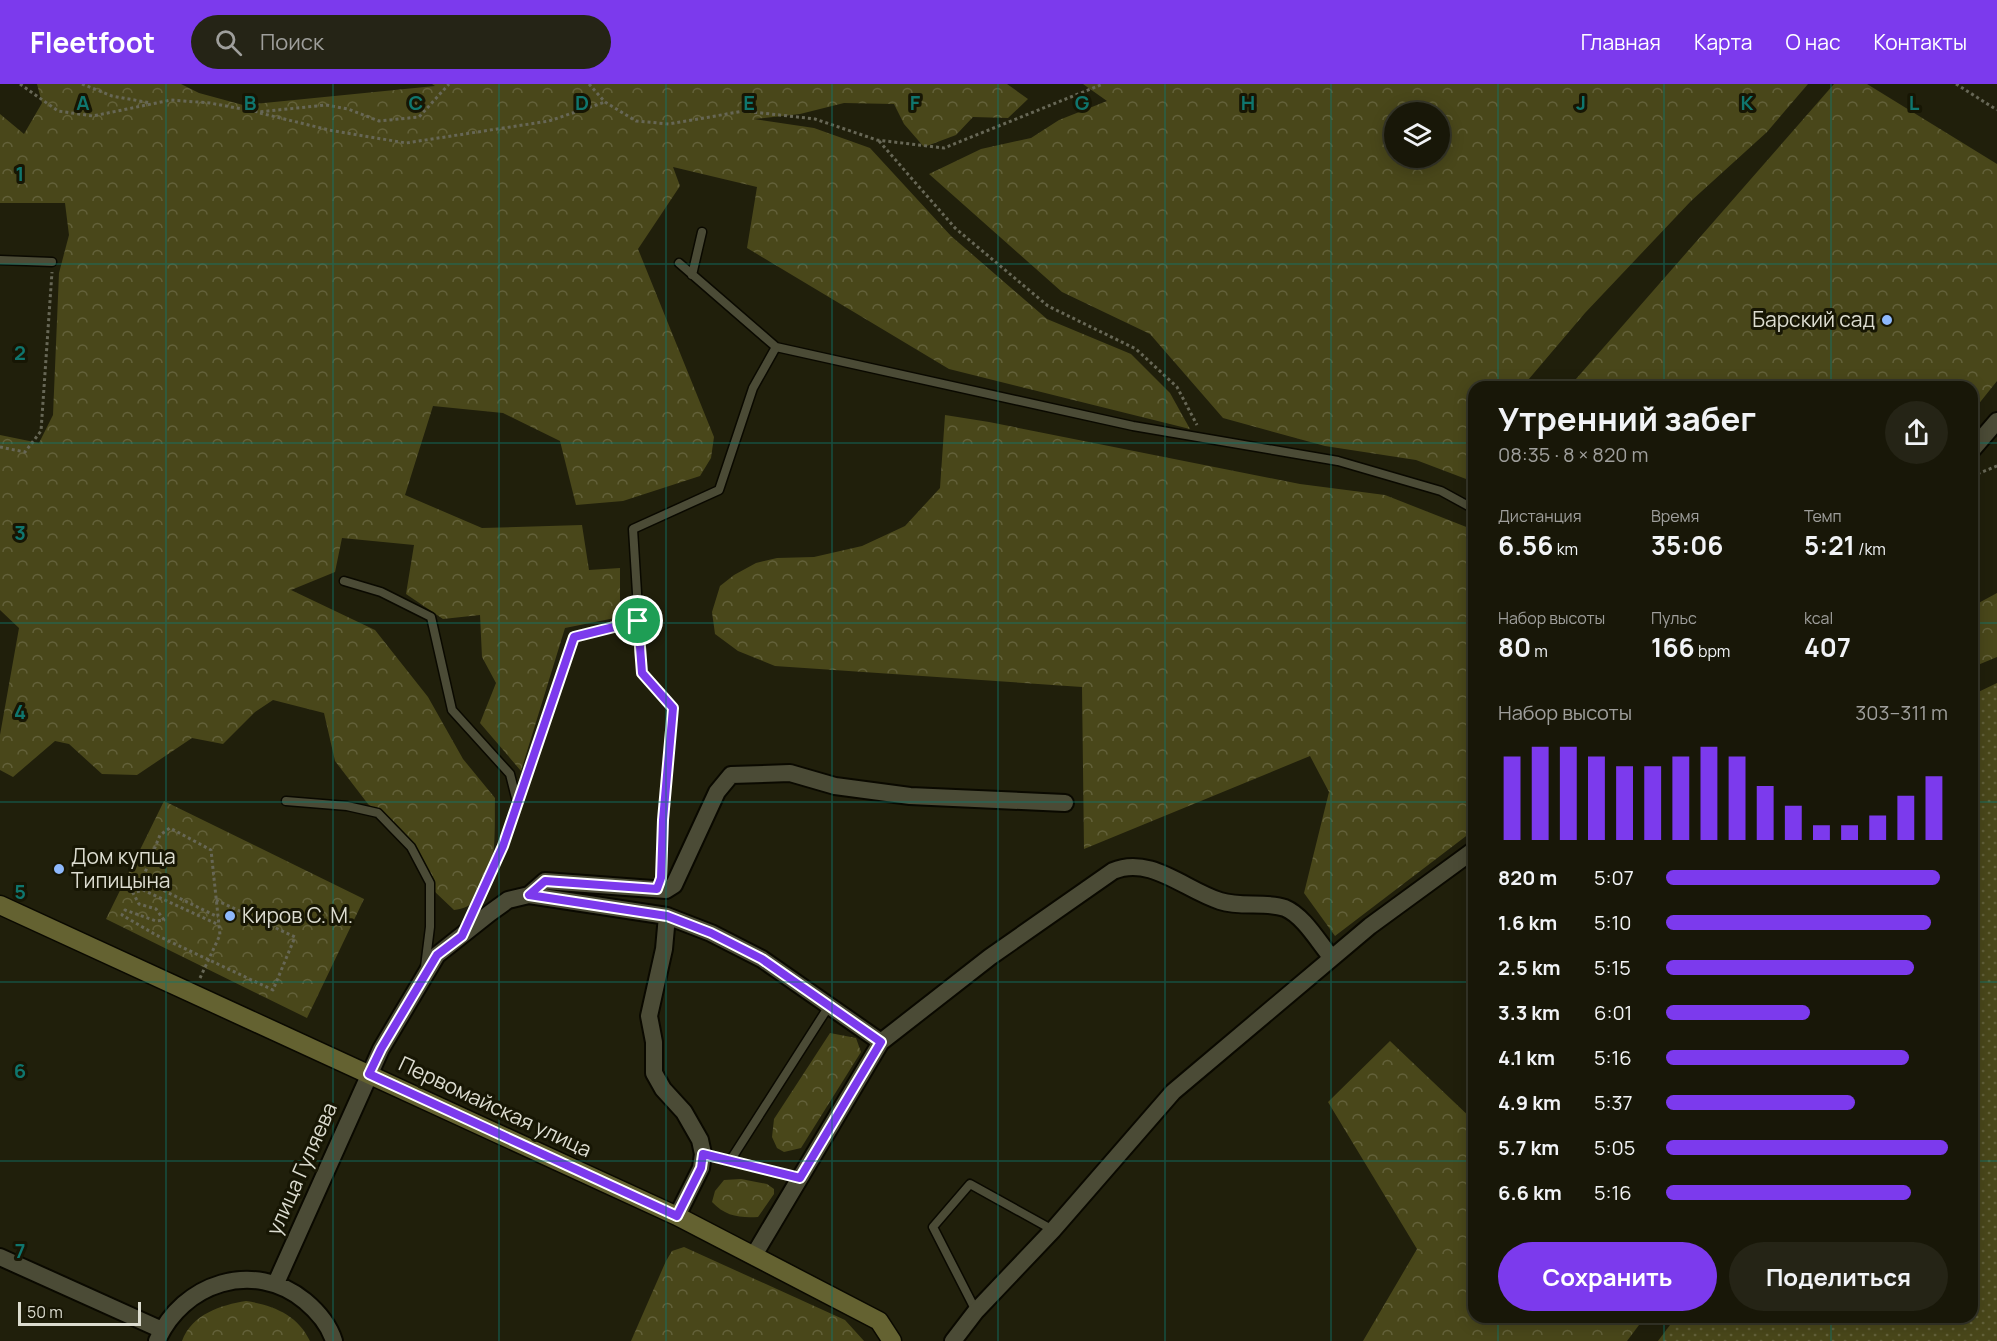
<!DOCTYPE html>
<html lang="ru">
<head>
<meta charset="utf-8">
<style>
	body { margin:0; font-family:Manrope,sans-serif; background:#252416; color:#f1f3f6; height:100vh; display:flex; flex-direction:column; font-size:22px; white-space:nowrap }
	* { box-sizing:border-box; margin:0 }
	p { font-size:20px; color:#9f9f9c }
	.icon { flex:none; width:33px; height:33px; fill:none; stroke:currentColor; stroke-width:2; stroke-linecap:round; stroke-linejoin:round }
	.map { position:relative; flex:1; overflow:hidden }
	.sheet { position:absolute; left:1468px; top:297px; width:510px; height:942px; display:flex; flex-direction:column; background:#181708; border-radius:18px; box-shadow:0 3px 15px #0003,0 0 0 2px #363629 }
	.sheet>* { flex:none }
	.fabs { position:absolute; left:1384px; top:18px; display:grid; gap:12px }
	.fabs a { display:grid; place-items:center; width:66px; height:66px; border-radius:50%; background:#181708; box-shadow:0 3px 15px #0003,0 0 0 2px #363629; font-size:30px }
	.scale { position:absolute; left:18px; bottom:15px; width:123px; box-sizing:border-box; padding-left:6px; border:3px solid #dcdcd0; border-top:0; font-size:16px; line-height:21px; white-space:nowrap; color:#dcdcd0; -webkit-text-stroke:4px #171604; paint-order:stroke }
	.pin { position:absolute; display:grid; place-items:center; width:51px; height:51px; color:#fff; margin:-26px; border:3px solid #fff; border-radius:50%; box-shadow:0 2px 6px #0007 }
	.round { display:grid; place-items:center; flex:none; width:63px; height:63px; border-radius:32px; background:#252416 }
	.headline { display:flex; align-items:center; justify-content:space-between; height:102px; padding:0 30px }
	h1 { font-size:33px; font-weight:700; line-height:45px }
	.metrics { display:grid; grid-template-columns:repeat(3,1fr); gap:9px; height:102px; padding:6px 30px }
	.metrics div { display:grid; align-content:center }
	.metrics b { font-size:26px; font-weight:700 }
	.metrics small { font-size:16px; font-weight:400 }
	.metrics p { font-size:16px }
	.chart { height:168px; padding:12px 30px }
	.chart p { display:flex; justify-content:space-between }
	.chart svg { width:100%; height:108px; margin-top:6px; stroke:#7c3aed; stroke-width:6 }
	.primary-button { display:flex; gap:12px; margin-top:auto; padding:12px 30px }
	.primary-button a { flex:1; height:69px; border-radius:36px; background:#7c3aed; color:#fff; font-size:24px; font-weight:700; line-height:69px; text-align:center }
	.primary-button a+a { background:#252416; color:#f1f3f6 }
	ul { padding:0 30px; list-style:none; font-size:20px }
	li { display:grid; grid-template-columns:96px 72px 1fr; align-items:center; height:45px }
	li i { height:15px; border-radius:8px; background:#7c3aed }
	header { display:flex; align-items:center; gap:36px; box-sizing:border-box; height:84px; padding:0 30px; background:#7c3aed; color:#fff }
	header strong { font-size:28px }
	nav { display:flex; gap:33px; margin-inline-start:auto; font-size:21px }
	.search { width:420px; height:54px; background:#252416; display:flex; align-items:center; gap:15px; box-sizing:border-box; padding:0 21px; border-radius:33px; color:#9f9f9c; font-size:22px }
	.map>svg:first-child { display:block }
</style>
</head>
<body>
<header>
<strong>Fleetfoot</strong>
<div class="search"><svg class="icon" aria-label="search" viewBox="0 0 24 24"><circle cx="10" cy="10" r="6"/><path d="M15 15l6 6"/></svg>Поиск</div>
<nav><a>Главная</a><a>Карта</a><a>О нас</a><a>Контакты</a></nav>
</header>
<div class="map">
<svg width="1997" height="1257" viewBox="0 0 1997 1257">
	<defs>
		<pattern id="grass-dots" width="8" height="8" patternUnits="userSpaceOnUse" patternTransform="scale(1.5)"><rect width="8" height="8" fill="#49471a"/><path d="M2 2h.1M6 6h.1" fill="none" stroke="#63613a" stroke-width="1.8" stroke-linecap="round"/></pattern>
		<pattern id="forest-crowns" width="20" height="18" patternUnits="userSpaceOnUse" patternTransform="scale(1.5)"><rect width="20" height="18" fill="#49471a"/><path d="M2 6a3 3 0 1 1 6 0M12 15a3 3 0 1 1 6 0" fill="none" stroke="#63613a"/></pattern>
	</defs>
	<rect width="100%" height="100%" fill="#201f0b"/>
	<!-- grass -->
	<path fill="url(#grass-dots)" d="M1997 599V1257H1658L1676 1233H1972V611Z"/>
	<!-- forest -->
	<path fill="url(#forest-crowns)" fill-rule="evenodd" d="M37 0H181L199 9 243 21 435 2 432 0H1007L1028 15 1008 34 973 33 956 51 924 63 904 40 894 20 844 19 800 30 754 35 814 44 870 64 951 152 1047 235 1131 270 1170 309 1190 345 949 285 747 164 757 103 673 83 680 102 638 165 714 353 711 374 700 392 623 417 576 421 560 357 503 329 433 322 405 411 482 444 582 441 589 486 620 484V533L565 544 521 687 480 639 496 599 482 573 480 531 443 535 406 510 414 461 342 454 335 488 291 506 375 546 428 613 463 675 495 714C494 749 501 821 454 826L434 807 407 755 368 720 335 677 324 629 273 616 255 628 223 660 192 654 137 691 102 690 69 660 55 657 13 693 0 686V651L19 544 0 526V351L39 359 53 331 59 189 69 151 65 119H0V30L24 50 42 19Z
		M1083 0H1808L1767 48 1691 117 1585 229 1522 303H1474V398L1416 376 1325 362 1223 334 1150 250 1062 208 929 90 981 65 1031 54 1059 36 1107 17ZM1395 28H1440V74H1395Z
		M1834 0H1867L1997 80V297L1973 327 1972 303H1569Z
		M945 331 989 338 1300 400 1385 411 1474 446V746L1335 852 1304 809 1329 708 1310 672 1084 765 1082 603 775 582 738 567 715 550 712 528 720 502 734 491 756 479 777 474 814 473 862 462 905 442 940 404Z
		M1997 509V573L1973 583V522Z
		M164 717 364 815 307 934 106 835Z
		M830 949 856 954 861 968 801 1064 784 1068 777 1064 772 1053 774 1035Z
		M1390 957 1474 1037V1233H1645L1627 1257H1363L1417 1165 1328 1018Z
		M741 1095 767 1100 774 1105V1110L758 1133C739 1134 725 1132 712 1118L715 1107 724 1096Z
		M684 1163 845 1236 864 1257H631L666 1177 672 1167Z
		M246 1217C273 1221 298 1231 310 1257H182C192 1230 221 1221 246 1217Z"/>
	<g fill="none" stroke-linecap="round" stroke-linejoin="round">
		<!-- lane casing -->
		<g stroke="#0a0900" stroke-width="11">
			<path id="lane" d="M0 176 52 178
				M679 179 776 263 1133 342 1338 377 1441 407 1474 425
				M692 191 702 148
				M344 497 381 508 431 533 452 626 510 690 517 718
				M286 717 347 722 378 729 411 763 430 799V843L425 883
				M657 805 661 794 663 736 673 624 642 589 633 445 719 406 753 304 776 263
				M465 844 503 761 574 553 638 537
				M703 1070 800 1094
				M730 1077 829 922
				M976 1227 933 1143 970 1100 1053 1146"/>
		</g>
		<!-- street casing -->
		<g stroke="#0a0900" stroke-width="20">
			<path id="street" d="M1972 366 1997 337
				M529 811 667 832 711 849 762 875 881 958
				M667 832 664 865 649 932 654 958V989L663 1005 684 1028 700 1056 703 1070 701 1084 677 1132
				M754 1171 881 958 990 873 1113 787C1150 771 1185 806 1220 817 1241 824 1265 817 1285 824 1304 832 1319 859 1332 874
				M0 1173 162 1246
				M276 1199 381 965 437 871 490 829 508 816 529 811 545 797 666 806 674 801 717 708 731 691 790 689 835 702 910 712 1065 719
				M157 1257C182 1199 254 1175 305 1217 317 1227 329 1241 334 1257
				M953 1257 976 1227 1053 1146 1173 1008 1370 842 1474 766"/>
		</g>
		<!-- secondary casing -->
		<g stroke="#0a0900" stroke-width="21">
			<path id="secondary" d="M0 821 677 1132 879 1237 892 1257"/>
		</g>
		<!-- path -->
		<path stroke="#676756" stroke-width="3" stroke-dasharray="3 3" stroke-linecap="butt" d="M20 0 58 27 93 32 171 16 210 19 258 28 326 21 348 25 379 37 419 33 449 0
			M82 0 112 12 151 19
			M589 0 605 18 636 37 669 40 744 27 815 35 877 56 944 64 1103 0
			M1956 0 1997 26
			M260 29 329 46 406 59 549 37 605 18
			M879 57 955 144 1048 222 1136 265 1177 303 1197 341
			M0 363 25 368 41 347 52 188
			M1972 392 1997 382
			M216 816 295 853 273 906 156 851 122 831 125 826 156 837 164 836 156 825 139 820 133 809 143 806 219 841
			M200 894 220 851 211 766 170 744 160 751 142 796 218 833"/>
		<!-- lane -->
		<use href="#lane" stroke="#4b4b36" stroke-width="8"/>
		<!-- street -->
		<use href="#street" stroke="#4b4b36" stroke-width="16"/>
		<!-- secondary -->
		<use href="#secondary" stroke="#646231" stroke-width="18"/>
	</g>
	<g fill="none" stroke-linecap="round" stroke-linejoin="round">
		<!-- route casing -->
		<g stroke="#fff" stroke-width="12">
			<path id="route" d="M638 537 642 589 673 624 663 736 661 794 657 805 545 797 529 811 667 832 711 849 762 875 881 958 800 1094 703 1070 701 1084 677 1132 369 990 381 965 437 871 462 852 503 762 574 553Z"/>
		</g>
		<!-- route -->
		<use href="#route" stroke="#7c3aed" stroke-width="8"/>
	</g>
	<!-- grid -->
	<path fill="none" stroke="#0f766e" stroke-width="1.5" stroke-opacity="0.55" d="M166 0V1257M333 0V1257M499 0V1257M666 0V1257M832 0V1257M998 0V1257M1165 0V1257M1331 0V1257M1498 0V303M1664 0V303M1831 0V303M0 180H1997M0 359H1474M1972 359H1997M0 539H1474M1972 539H1997M0 718H1474M1972 718H1997M0 898H1474M1972 898H1997M0 1077H1474M1972 1077H1997M1498 1233V1257M1664 1233V1257M1831 1233V1257"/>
	<!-- markers -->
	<g fill="#8eb9fd" stroke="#171604" stroke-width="2">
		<circle cx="1887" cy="236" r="6"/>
		<circle cx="59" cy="785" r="6"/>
		<circle cx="230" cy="832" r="6"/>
	</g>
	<g text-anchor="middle" stroke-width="6" stroke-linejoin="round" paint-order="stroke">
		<!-- poi labels -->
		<g font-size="21" fill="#dcdcd0" stroke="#171604" text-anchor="start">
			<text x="1875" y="243" text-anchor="end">Барский сад</text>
			<text x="71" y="780">Дом купца<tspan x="71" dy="24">Типицына</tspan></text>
			<text x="242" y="839">Киров С. М.</text>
		</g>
		<!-- street labels -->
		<g font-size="21" fill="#dcdcd0" stroke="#171604">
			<text transform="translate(495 1023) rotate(25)" y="7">Первомайская улица</text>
			<text transform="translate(302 1085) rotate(-66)" y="7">улица Гуляева</text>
		</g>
	</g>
	<g font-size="20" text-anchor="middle" font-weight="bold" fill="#0f766e" stroke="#171604" stroke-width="6" stroke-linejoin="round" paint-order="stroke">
		<text x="83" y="26">A</text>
		<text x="250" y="26">B</text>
		<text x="416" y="26">C</text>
		<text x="582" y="26">D</text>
		<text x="749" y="26">E</text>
		<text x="915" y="26">F</text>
		<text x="1082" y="26">G</text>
		<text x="1248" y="26">H</text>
		<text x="1581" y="26">J</text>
		<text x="1747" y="26">K</text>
		<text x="1914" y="26">L</text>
		<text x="20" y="97">1</text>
		<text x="20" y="276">2</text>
		<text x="20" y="456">3</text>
		<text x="20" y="635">4</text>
		<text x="20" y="815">5</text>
		<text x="20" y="994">6</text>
		<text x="20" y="1174">7</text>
	</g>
</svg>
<div class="fabs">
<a><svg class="icon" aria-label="layers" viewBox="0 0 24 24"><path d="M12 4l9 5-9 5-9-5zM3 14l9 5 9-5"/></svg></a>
</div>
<div class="scale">50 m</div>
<div class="pin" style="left:638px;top:537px;background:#1e9e55"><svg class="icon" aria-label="arrive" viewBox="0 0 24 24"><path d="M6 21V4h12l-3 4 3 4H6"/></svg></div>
<section class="sheet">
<div class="headline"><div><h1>Утренний забег</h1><p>08:35 · 8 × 820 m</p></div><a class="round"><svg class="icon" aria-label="share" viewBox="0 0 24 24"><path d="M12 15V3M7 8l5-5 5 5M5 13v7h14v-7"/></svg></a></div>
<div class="metrics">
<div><p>Дистанция</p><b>6.56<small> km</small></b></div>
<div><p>Время</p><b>35:06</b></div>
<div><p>Темп</p><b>5:21<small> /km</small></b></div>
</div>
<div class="metrics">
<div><p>Набор высоты</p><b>80<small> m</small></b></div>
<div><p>Пульс</p><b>166<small> bpm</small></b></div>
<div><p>kcal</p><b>407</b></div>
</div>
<div class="chart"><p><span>Набор высоты</span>303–311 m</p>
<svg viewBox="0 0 160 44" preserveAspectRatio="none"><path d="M5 44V10M15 44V6M25 44V6M35 44V10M45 44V14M55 44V14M65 44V10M75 44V6M85 44V10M95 44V22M105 44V30M115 44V38M125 44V38M135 44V34M145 44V26M155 44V18"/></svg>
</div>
<ul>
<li><b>820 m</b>5:07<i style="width:97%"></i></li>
<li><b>1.6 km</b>5:10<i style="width:94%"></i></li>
<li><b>2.5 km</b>5:15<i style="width:88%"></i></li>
<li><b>3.3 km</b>6:01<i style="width:51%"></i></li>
<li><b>4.1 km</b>5:16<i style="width:86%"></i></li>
<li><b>4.9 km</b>5:37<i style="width:67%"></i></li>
<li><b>5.7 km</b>5:05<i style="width:100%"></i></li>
<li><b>6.6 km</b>5:16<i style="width:87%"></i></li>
</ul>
<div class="primary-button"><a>Сохранить</a><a>Поделиться</a></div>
</section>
</div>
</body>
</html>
